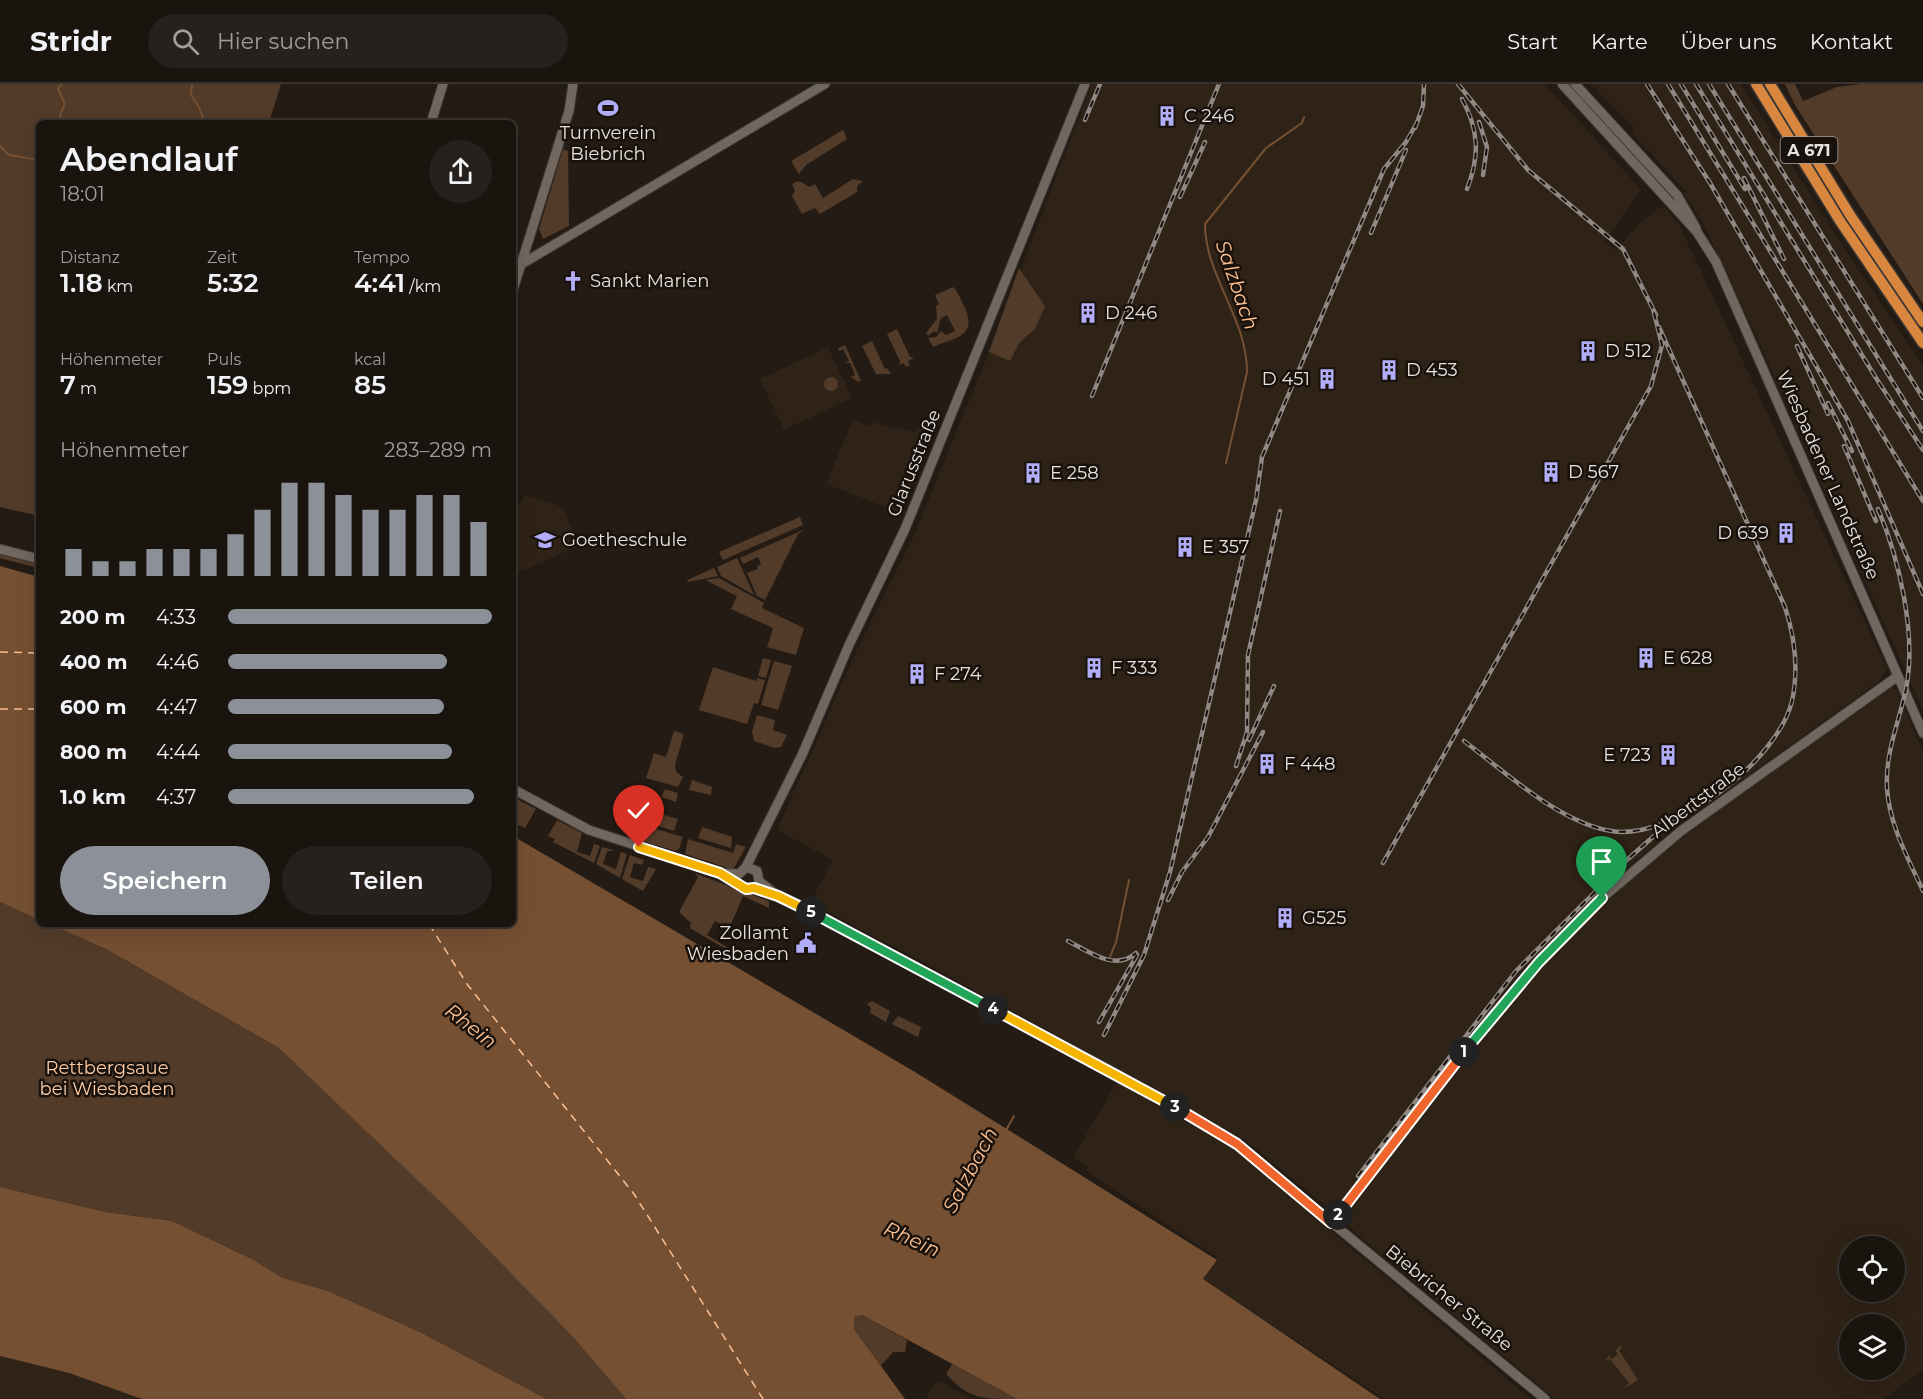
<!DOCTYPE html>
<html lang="de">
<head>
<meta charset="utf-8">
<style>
	body { margin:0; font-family:Montserrat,sans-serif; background:#27211d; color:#f1f3f6; height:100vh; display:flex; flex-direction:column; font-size:22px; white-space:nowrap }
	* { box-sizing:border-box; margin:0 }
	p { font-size:20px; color:#9f9e9e }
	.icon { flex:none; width:33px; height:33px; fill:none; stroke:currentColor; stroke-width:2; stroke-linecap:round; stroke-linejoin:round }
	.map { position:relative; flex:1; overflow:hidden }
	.panel { position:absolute; left:36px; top:36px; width:480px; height:807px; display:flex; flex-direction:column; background:#1a140f; border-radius:9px; box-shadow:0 6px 24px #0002,0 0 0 2px #38332f }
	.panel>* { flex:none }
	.buttons { position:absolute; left:1839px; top:1152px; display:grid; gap:12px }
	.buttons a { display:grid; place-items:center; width:66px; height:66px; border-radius:50%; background:#1a140f; box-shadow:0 6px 24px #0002,0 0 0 2px #38332f; font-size:30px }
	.pin { position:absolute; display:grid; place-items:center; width:51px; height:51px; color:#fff; margin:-62px -26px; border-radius:50% 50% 50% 0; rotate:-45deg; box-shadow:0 0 6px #0007 }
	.pin .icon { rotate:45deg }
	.km { position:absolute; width:30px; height:30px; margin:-15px; border-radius:50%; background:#222; color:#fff; font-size:16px; line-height:30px; text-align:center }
	.round { display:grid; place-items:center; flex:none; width:63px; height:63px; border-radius:32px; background:#27211d }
	.head { display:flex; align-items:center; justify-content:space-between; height:102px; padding:0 24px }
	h1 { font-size:33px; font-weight:600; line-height:45px }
	.figures { display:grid; grid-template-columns:repeat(3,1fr); gap:9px; height:102px; padding:6px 24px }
	.figures div { display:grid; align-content:center }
	.figures b { font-size:26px; font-weight:600 }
	.figures small { font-size:16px; font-weight:400 }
	.figures p { font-size:16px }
	.chart { height:168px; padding:12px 24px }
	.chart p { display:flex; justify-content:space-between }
	.chart svg { width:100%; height:108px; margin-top:6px; stroke:#8c9099; stroke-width:6 }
	.action { display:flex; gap:12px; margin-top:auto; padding:12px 24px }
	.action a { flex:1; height:69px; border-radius:36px; background:#8c9099; color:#fff; font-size:24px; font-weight:600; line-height:69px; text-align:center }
	.action a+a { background:#27211d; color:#f1f3f6 }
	ul { padding:0 24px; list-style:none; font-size:20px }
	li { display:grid; grid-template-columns:96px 72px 1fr; align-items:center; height:45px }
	li i { height:15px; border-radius:8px; background:#8c9099 }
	header { display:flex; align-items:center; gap:36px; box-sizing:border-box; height:84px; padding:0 30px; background:#1a140f; border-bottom:2px solid #38332f }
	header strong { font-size:28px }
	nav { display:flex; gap:33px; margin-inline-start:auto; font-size:21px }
	.search { width:420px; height:54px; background:#27211d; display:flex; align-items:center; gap:15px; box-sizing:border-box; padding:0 21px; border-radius:33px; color:#9f9e9e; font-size:22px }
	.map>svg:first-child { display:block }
</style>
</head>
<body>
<header>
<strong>Stridr</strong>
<div class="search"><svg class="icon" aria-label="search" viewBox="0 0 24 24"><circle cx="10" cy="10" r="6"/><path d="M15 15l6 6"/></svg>Hier suchen</div>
<nav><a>Start</a><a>Karte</a><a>Über uns</a><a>Kontakt</a></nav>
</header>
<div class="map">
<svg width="1923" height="1315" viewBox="0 0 1923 1315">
	<rect width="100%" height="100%" fill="#231b14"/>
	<!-- built -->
	<path fill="#2f2217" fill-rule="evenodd" d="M1092 0H1545L1641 105 1604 158 1616 166 1639 140 1660 123 1665 124 1679 140 1887 585 1878 598 1677 742 1635 777 1572 836 1514 897 1475 944 1336 1125 1331 1126 1245 1056 916 874 810 819 833 776 777 746 856 568 915 449 987 273Z
		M1591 0H1741L1830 142 1923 282V627L1759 258 1703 139 1684 110 1686 107 1633 50 1634 43Z
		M828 263 852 314 784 346 760 295Z
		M853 335 868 342 873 338 897 346 898 343 914 348 927 335H939L901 429 826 400Z
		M525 411 563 423 579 462 513 491V432Z
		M1891 604 1895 605 1898 610 1923 668V1286L1883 1315H1555L1362 1154 1345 1139 1344 1134 1508 922 1585 838 1648 781 1714 729ZM1850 1162H1894V1208H1850ZM1850 1240H1894V1286H1850Z
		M1117 998 1232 1064 1531 1315H1384L1202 1195 1218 1174 1086 1087 1088 1083 1073 1073Z
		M0 1272 69 1289 142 1315H0Z
		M939 1297 959 1308 974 1315H927L931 1304Z"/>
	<!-- green -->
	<path fill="#523b29" d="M0 0H281L269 39H39V432L0 423Z
		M1785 0H1795L1803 17 1837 3 1861 0H1923V220L1795 21Z
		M843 46 847 55 806 81 799 90 791 77Z
		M563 65 568 67 569 142 543 155 539 145Z
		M853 95 863 97 857 102V108L820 130 815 124 802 130 792 112 795 107 792 100C800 95 802 98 809 103L815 100 823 114Z
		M1019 184 1045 222 1035 245 1019 259 1010 277 989 268Z
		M953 203C959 209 961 217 965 224 978 254 952 254 933 263L928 254 936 253 941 247 946 251 955 247 947 231 941 234 937 249 934 247 928 252 926 249 937 235 936 222 939 220 935 211Z
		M897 245 910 273 914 274 908 277 910 281 906 283 903 279 899 281 900 277 887 250Z
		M872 257 885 285 887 284 891 290H876L862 262Z
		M845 261 861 297 858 298 851 293 855 291 850 279H845L849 277 843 265 839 267 838 264Z
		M824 300a7 7 0 1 1 14 0a7 7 0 1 1-14 0Z
		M800 433 803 441 723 476 719 468Z
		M805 445 798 450 765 516 757 512 747 489 758 485 757 482 761 480 758 473 743 480 740 474Z
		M0 469 35 478 34 483 0 474Z
		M737 474 754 511 721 492 717 483Z
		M714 484 718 492 688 498 687 496Z
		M719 494 764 519 762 524 804 544 796 571 767 563 773 544 731 525 737 512 705 496Z
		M763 574 771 576 766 594 758 592Z
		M774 577 792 582 778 626 761 621Z
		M713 583 756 597 757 594 765 596 758 620 754 619 747 640 699 626Z
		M757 631 775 636 773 646 787 651 781 663 775 664 754 657 752 648Z
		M674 647 684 650 675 681 676 688 683 693 678 703 646 694 654 669 666 673Z
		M692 696 712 703 711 711 689 706Z
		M665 705 678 709 676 718 661 713Z
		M513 713 536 725 525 744 513 739Z
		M647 726 678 735 674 747 633 734 635 728 645 732Z
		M557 736 582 749 577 768 590 772 594 760 600 762 594 779 553 758 555 755 548 752Z
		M633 738 683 753 679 765 675 767 629 753Z
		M702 743 732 753 731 764 698 754Z
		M688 755 733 769 736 760 746 763 734 784 731 785 685 770Z
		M602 763 616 767H607L603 780 616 785 621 768 627 770 620 794 596 780Z
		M630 771 644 776 642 781 634 779 630 793 643 797 648 783 656 785 643 807 622 795Z
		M694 789 769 817V824L743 812 729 845 715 837 707 851 730 865 729 867 690 844 691 839 679 828 698 793Z
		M0 818 39 836V840H49L106 865 279 964 360 1038 451 1128 572 1252 626 1315H547L420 1248 328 1207 283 1194 252 1175 172 1137 106 1128 0 1103Z
		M872 917 890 927 886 938 870 929 871 924 867 920Z
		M898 932 921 943 918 953 892 940Z
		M862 1231 907 1256 905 1268H893L881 1282 854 1245V1233Z
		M1620 1262 1622 1263 1619 1266 1638 1296 1625 1304 1629 1299 1610 1275 1604 1277 1609 1272 1612 1275 1618 1270 1615 1267Z
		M952 1280 1017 1315C981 1315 969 1315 946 1290Z"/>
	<!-- water -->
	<path fill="#755033" d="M0 482 39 493V836L0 818Z
		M513 752 915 988 1217 1176 1203 1195 1380 1315H1017L862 1231 854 1233V1245L905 1315H626L572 1252 451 1128 279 964 106 865 49 840H513Z
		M0 1103 106 1128 172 1137 252 1175 283 1194 328 1207 420 1248 547 1315H142L69 1289 0 1272Z"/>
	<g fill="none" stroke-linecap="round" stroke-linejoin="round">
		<!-- stream -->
		<path stroke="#755033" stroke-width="2" d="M61 0 58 5 65 20 60 31 62 39
			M192 0 191 11 199 23 205 39
			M0 62 9 71 39 76
			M1226 379 1247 288C1247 234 1205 192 1205 140L1266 64 1302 39 1304 33
			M1110 873 1116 858 1129 796
			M1005 1048 1014 1032"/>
		<!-- ferry -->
		<path stroke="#fdbf8f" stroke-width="1.5" stroke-dasharray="8 6" stroke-linecap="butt" d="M0 568 39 569
			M0 625H39
			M429 840 467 900 634 1110 763 1315"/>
		<!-- secondary casing -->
		<g stroke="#3c3632" stroke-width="11">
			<path id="secondary" d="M1562 0 1697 148 1716 178 1923 649
				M1575 0 1677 111 1696 144
				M431 39 443 0
				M520 181 825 0
				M513 206 569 27 573 0
				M0 465 39 475
				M513 705 589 746 720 789 746 805 754 804 770 809
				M746 783 757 787 759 797 778 812 1117 990 1233 1057 1545 1315
				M720 789 739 790 746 783 802 671 849 561 905 445 1085 0
				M1331 1139 1487 937 1539 878 1602 814 1681 747 1898 592"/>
		</g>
		<!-- highway casing -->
		<g stroke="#3c3632" stroke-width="13">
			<path id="highway" d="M1756 0 1840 137 1923 259
				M1770 0 1850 131 1923 238"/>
		</g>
		<!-- secondary -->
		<use href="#secondary" stroke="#71675f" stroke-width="9"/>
		<!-- highway -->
		<use href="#highway" stroke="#d9873f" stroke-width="10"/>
		<!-- rail casing -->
		<g stroke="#908983" stroke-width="4.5">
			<path id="rail" d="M1458 0 1528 86 1623 165 1656 231
				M1647 0 1710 99 1848 337 1923 510
				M1668 0 1923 417
				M1681 0 1745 105
				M1696 0 1876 294 1923 366
				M1709 0 1923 347
				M1728 0 1923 314
				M1462 15C1479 46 1480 72 1467 105
				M1085 36 1100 0
				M1479 38 1487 63 1483 91
				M1415 44 1423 22 1424 0
				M1744 94 1784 175
				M1180 113 1205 58
				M1371 149 1406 66
				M1797 262 1828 330
				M1092 312 1219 0
				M1828 319 1852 367
				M1844 362 1876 437
				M1878 425C1899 474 1917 552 1906 605 1899 638 1885 669 1887 704 1889 740 1908 774 1923 807
				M1249 656 1274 602
				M1464 657C1505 688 1560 739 1611 747 1673 757 1778 677 1792 617 1799 585 1795 554 1785 523L1659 243
				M1236 682 1247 648 1248 571 1280 427
				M1383 779 1651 302 1662 261 1653 225
				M1168 816 1182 788 1208 753 1263 648
				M1068 857C1088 867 1115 888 1136 869
				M1099 938 1137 871
				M1104 951 1144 871 1170 788 1256 416 1262 373 1384 85 1406 58 1418 37
				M1358 1092 1516 887 1628 775 1663 744"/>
		</g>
		<!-- rail -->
		<use href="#rail" stroke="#19120c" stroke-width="2" stroke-dasharray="7" stroke-linecap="butt"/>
	</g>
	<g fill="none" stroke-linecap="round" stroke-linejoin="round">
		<!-- split-1 casing -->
		<g stroke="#fff" stroke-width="12">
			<path id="split-1" d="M1464 968 1539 878 1602 814"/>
		</g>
		<!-- split-2 casing -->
		<g stroke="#fff" stroke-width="12">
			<path id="split-2" d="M1338 1131 1464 968"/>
		</g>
		<!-- split-3 casing -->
		<g stroke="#fff" stroke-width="12">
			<path id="split-3" d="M1175 1023 1237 1060 1331 1139 1338 1131"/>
		</g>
		<!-- split-4 casing -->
		<g stroke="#fff" stroke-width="12">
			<path id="split-4" d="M993 925 1175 1023"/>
		</g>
		<!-- split-5 casing -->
		<g stroke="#fff" stroke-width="12">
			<path id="split-5" d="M811 828 993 925"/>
		</g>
		<!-- split-6 casing -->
		<g stroke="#fff" stroke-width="12">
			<path id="split-6" d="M639 763 720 789 746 805 754 804 778 812 811 828"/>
		</g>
		<!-- split-1 -->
		<use href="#split-1" stroke="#22a559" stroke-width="8"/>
		<!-- split-2 -->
		<use href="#split-2" stroke="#f0652b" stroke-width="8"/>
		<!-- split-3 -->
		<use href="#split-3" stroke="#f0652b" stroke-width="8"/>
		<!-- split-4 -->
		<use href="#split-4" stroke="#f5b400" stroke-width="8"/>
		<!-- split-5 -->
		<use href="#split-5" stroke="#22a559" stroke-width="8"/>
		<!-- split-6 -->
		<use href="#split-6" stroke="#f5b400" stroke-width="8"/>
	</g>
	<!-- icons -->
	<defs>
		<g id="stadium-bare" transform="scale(1.62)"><path d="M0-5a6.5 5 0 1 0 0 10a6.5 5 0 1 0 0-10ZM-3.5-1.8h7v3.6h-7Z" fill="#b2adf9" stroke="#19120c" stroke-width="2.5" paint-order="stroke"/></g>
		<g id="building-bare" transform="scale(1.62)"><path d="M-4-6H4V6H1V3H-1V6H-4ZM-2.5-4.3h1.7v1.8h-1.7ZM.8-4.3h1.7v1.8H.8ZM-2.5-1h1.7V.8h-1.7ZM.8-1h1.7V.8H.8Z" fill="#b2adf9" stroke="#19120c" stroke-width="2.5" paint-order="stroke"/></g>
		<g id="church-bare" transform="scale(1.62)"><path d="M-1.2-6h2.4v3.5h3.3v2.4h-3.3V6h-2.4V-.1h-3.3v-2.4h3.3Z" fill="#b2adf9" stroke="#19120c" stroke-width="2.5" paint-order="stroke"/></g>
		<g id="school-bare" transform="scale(1.62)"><path d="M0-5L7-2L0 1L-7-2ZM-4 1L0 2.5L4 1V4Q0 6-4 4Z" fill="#b2adf9" stroke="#19120c" stroke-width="2.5" paint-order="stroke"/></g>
		<g id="civic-bare" transform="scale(1.62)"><path d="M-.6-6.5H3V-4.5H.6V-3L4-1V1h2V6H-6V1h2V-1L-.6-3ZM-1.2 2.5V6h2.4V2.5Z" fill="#b2adf9" stroke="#19120c" stroke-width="2.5" paint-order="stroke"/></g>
	</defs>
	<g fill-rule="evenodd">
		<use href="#stadium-bare" x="608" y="24"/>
		<use href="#building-bare" x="1167" y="32"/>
		<use href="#church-bare" x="573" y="197"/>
		<use href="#building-bare" x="1088" y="229"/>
		<use href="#building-bare" x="1588" y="267"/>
		<use href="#building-bare" x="1389" y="286"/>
		<use href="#building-bare" x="1327" y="295"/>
		<use href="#building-bare" x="1551" y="388"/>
		<use href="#building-bare" x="1033" y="389"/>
		<use href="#building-bare" x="1786" y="449"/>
		<use href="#school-bare" x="545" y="456"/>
		<use href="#building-bare" x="1185" y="463"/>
		<use href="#building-bare" x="1646" y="574"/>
		<use href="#building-bare" x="1094" y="584"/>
		<use href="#building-bare" x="917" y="590"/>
		<use href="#building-bare" x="1668" y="671"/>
		<use href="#building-bare" x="1267" y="680"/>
		<use href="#building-bare" x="1285" y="834"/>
		<use href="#civic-bare" x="806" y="859"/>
	</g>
	<g text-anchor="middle" stroke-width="5" stroke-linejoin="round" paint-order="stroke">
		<!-- shield labels -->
		<rect fill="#19120c" stroke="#aaa49f" stroke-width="1.5" x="1780.5" y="53" width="57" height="26" rx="4.5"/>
		<g font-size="16" font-weight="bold" fill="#e8e2de">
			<text x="1809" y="72">A 671</text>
		</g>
		<!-- poi labels -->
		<g font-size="18" fill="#e8e2de" stroke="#19120c" text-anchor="start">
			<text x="1184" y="38">C 246</text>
			<text x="608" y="55" text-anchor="middle">Turnverein<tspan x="608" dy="21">Biebrich</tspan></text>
			<text x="590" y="203">Sankt Marien</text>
			<text x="1105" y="235">D 246</text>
			<text x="1605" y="273">D 512</text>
			<text x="1406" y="292">D 453</text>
			<text x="1310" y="301" text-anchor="end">D 451</text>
			<text x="1568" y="394">D 567</text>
			<text x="1050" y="395">E 258</text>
			<text x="1769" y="455" text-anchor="end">D 639</text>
			<text x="562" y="462">Goetheschule</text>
			<text x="1202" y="469">E 357</text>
			<text x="1663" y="580">E 628</text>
			<text x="1111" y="590">F 333</text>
			<text x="934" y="596">F 274</text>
			<text x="1651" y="677" text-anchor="end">E 723</text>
			<text x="1284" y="686">F 448</text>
			<text x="1302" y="840">G525</text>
			<text x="789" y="855" text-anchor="end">Zollamt<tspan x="789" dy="21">Wiesbaden</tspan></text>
		</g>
		<!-- street labels -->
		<g font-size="18" fill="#e8e2de" stroke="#19120c">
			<text transform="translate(914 379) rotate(-68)" y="6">Glarusstraße</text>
			<text transform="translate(1828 391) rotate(66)" y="6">Wiesbadener Landstraße</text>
			<text transform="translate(1698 716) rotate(-37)" y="6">Albertstraße</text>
			<text transform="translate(1449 1214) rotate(39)" y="6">Biebricher Straße</text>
		</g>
		<!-- park labels -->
		<g font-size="18" fill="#fdcba4" stroke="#19120c">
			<text x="107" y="990">Rettbergsaue<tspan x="107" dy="21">bei Wiesbaden</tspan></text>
		</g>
		<!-- water labels -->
		<g font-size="20" font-style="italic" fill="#fdbf8f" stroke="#19120c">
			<text transform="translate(1237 201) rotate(71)" y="7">Salzbach</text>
			<text transform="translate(471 942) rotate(38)" y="7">Rhein</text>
			<text transform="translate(970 1086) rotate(-62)" y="7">Salzbach</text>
			<text transform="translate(912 1155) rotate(24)" y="7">Rhein</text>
		</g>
	</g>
</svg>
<div class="buttons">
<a><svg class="icon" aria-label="locate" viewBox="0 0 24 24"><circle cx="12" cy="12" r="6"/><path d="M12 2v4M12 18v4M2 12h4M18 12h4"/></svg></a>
<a><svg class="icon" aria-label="layers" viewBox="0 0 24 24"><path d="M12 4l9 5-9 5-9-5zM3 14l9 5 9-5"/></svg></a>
</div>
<div class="pin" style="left:1602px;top:814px;background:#1e9e55"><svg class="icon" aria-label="arrive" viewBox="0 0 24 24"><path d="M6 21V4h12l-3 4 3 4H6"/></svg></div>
<div class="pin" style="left:639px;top:763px;background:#d93025"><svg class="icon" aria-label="check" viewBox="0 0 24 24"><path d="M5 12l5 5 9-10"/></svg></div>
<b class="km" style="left:1464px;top:968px">1</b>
<b class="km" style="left:1338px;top:1131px">2</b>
<b class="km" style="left:1175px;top:1023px">3</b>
<b class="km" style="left:993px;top:925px">4</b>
<b class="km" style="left:811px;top:828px">5</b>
<section class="panel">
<div class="head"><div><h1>Abendlauf</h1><p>18:01</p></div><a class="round"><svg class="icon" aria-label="share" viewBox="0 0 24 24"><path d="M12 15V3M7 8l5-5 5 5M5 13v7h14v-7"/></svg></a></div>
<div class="figures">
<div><p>Distanz</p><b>1.18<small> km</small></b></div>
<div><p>Zeit</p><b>5:32</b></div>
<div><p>Tempo</p><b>4:41<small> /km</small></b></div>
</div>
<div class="figures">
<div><p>Höhenmeter</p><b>7<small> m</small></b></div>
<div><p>Puls</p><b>159<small> bpm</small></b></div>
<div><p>kcal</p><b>85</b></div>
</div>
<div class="chart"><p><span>Höhenmeter</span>283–289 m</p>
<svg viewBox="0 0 160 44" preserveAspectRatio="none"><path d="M5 44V33M15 44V38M25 44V38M35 44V33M45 44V33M55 44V33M65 44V27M75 44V17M85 44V6M95 44V6M105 44V11M115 44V17M125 44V17M135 44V11M145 44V11M155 44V22"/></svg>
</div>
<ul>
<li><b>200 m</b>4:33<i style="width:100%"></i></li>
<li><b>400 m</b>4:46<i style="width:83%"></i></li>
<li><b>600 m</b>4:47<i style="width:82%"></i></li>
<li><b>800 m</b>4:44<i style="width:85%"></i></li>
<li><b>1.0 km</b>4:37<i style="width:93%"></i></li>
</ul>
<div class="action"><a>Speichern</a><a>Teilen</a></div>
</section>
</div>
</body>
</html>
